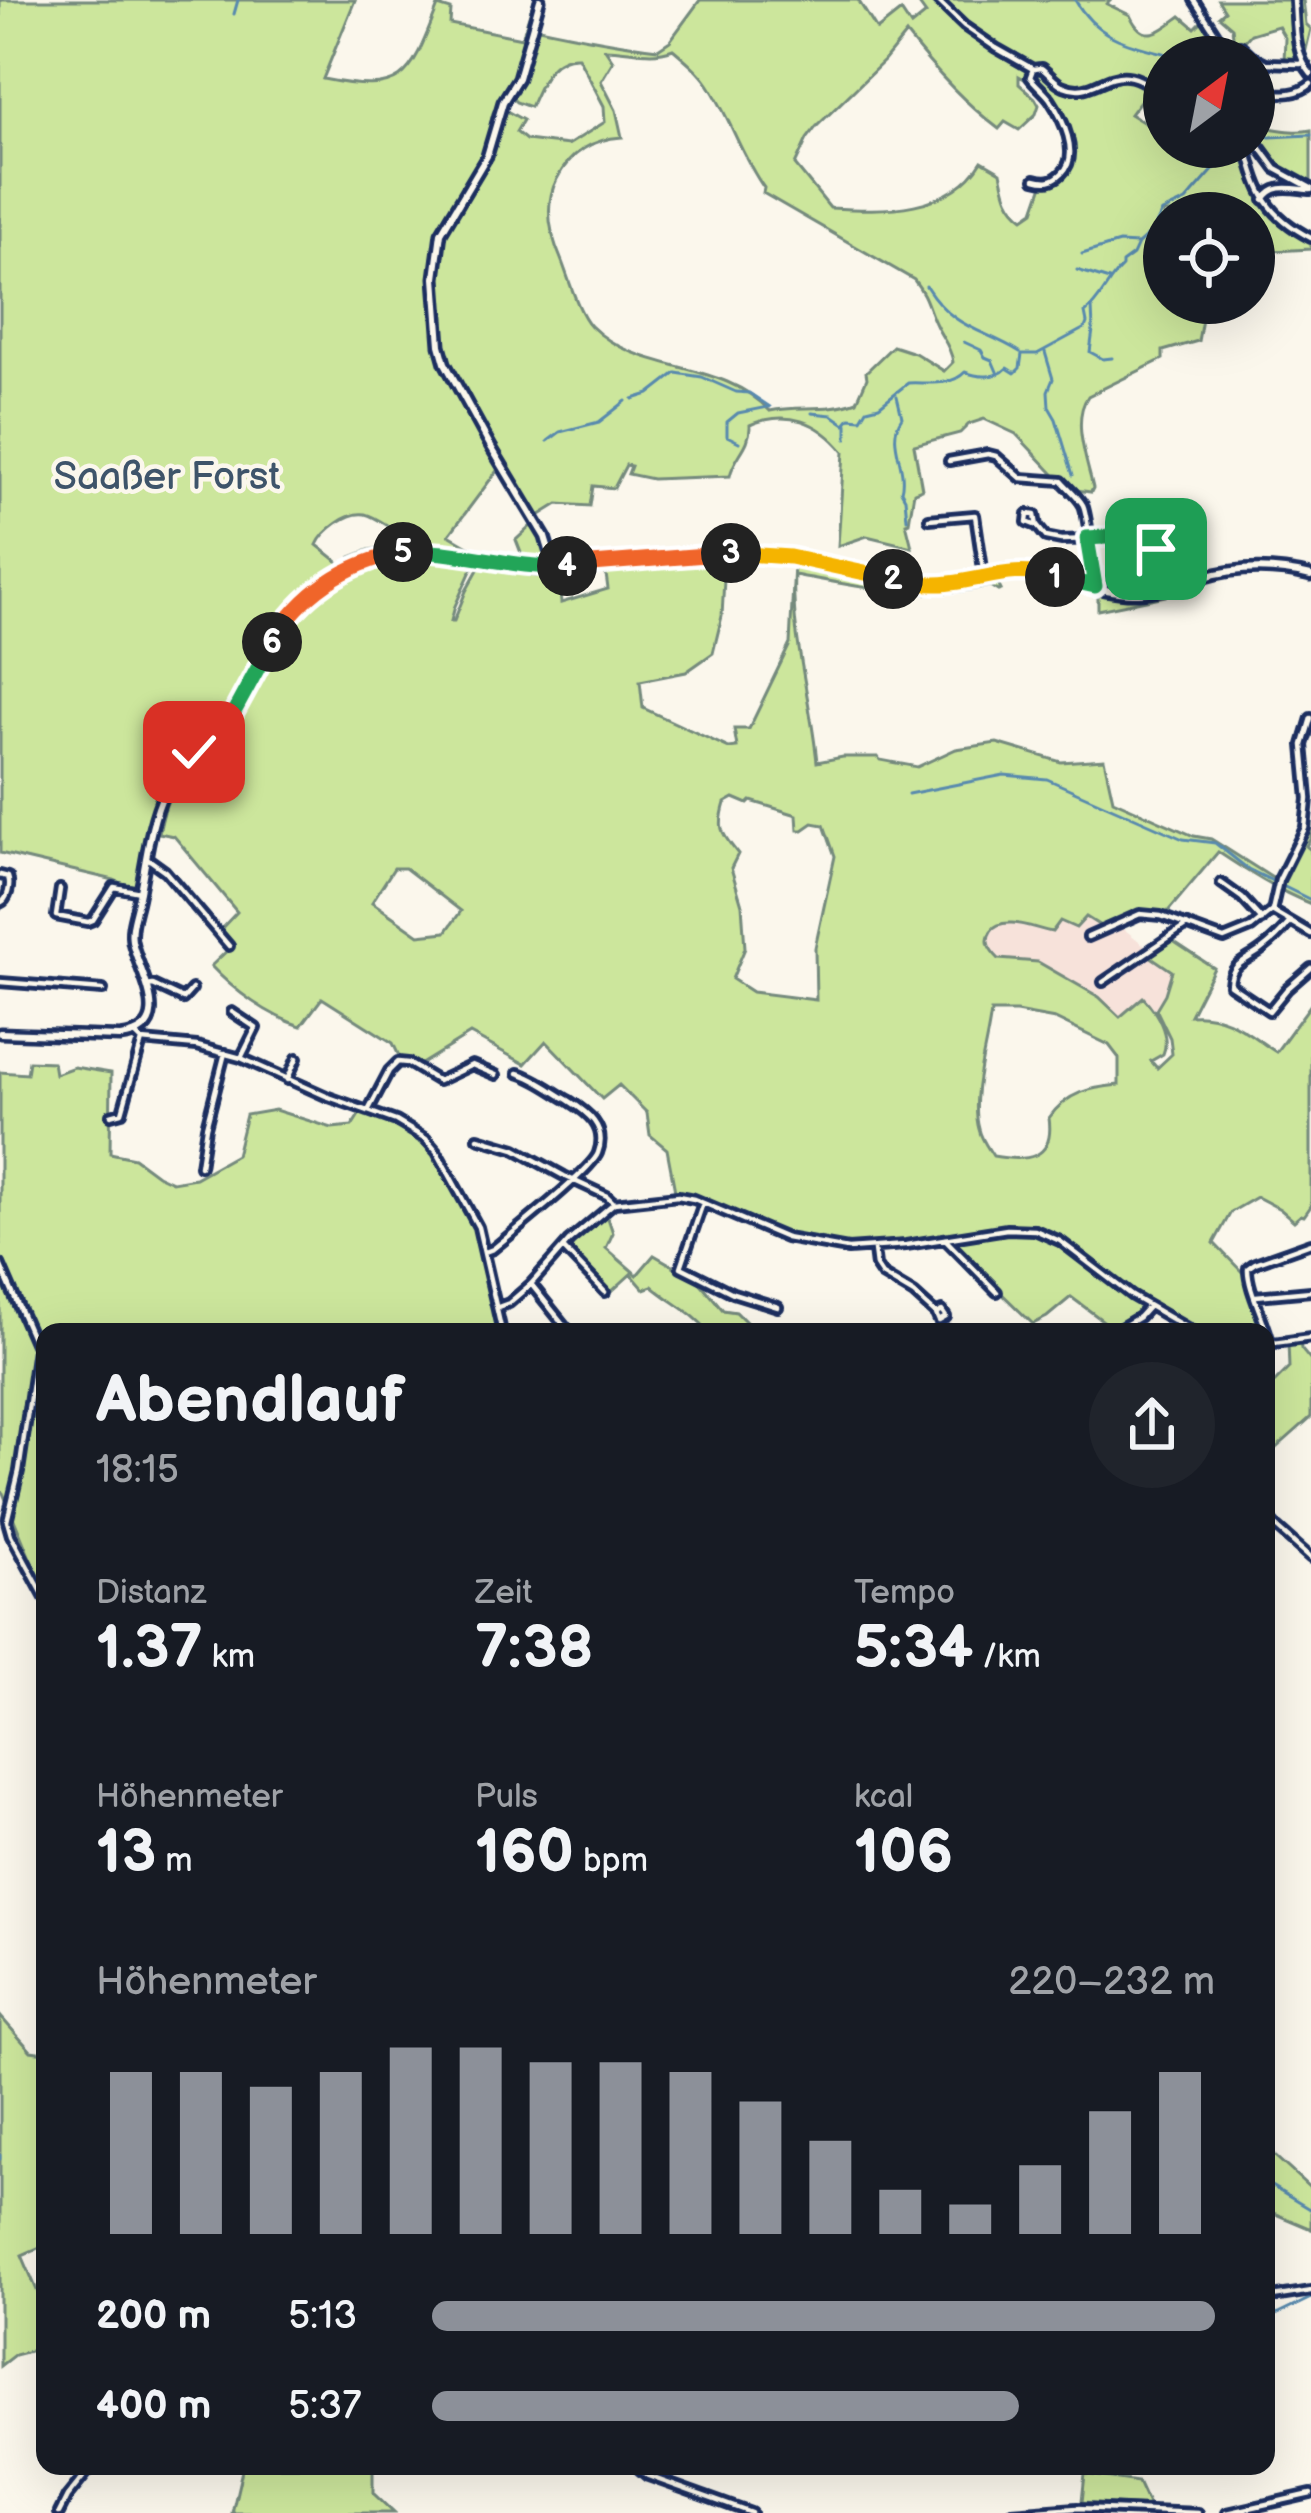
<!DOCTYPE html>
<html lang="de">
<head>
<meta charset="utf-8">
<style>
	body { margin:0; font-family:"Balsamiq Sans",sans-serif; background:#20242c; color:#f1f3f6; height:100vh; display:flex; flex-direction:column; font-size:45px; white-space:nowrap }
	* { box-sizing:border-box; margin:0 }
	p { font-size:39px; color:#9ea1a6 }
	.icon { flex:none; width:66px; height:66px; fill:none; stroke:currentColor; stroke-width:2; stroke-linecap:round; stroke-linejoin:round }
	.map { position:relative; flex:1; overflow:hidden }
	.side { position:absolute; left:36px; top:1323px; width:1239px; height:1152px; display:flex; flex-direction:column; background:#171b24; border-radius:24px; box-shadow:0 12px 48px #0002 }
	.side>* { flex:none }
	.needle { width:78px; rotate:32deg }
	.buttons { position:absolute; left:1143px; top:36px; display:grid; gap:24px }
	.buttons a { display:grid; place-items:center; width:132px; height:132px; border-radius:50%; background:#171b24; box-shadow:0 12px 48px #0002; font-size:60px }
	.pin { position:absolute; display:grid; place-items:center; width:102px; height:102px; color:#fff; margin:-51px; border-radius:24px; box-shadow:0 6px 18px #0006 }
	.km { position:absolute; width:60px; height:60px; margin:-30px; border-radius:50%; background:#222; color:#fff; font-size:33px; line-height:60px; text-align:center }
	.round { display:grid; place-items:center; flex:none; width:126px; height:126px; border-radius:63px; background:#20242c }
	.overview { display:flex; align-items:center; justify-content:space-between; height:204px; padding:0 60px }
	h1 { font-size:66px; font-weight:600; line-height:90px }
	.figures { display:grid; grid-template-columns:repeat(3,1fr); gap:18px; height:204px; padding:12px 60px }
	.figures div { display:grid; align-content:center }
	.figures b { font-size:60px; font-weight:600 }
	.figures small { font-size:33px; font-weight:400 }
	.figures p { font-size:33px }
	.chart { height:336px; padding:24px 60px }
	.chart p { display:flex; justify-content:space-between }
	.chart svg { width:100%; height:216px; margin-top:12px; stroke:#8c9099; stroke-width:6 }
	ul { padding:0 60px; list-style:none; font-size:39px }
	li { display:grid; grid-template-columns:192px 144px 1fr; align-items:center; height:90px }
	li i { height:30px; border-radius:15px; background:#8c9099 }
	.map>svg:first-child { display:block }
</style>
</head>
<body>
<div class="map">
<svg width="1311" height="2513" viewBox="0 0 1311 2513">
	<rect width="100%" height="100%" fill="#fbf7ec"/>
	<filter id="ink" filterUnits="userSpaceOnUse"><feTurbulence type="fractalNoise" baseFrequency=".00833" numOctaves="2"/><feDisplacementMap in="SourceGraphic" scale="24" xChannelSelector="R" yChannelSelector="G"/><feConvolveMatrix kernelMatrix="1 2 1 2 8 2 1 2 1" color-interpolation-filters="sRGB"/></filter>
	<g filter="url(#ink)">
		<!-- built -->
		<path fill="#f7e2da" d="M1086 917 1103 927 1115 923 1120 926 1148 948 1147 954 1172 971 1165 994 1156 1009 1153 1010 1147 1000 1121 1017 1099 997 1038 962 999 959 989 949 988 937 994 926 1003 922 1052 932 1059 921Z"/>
		<!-- green -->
		<path fill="#cce69c" stroke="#748a7d" stroke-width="3" fill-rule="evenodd" d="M0 0H355L323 79C406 96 410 77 438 6L451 10 450 24 522 38 534 0H537L516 73 493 113 483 157 440 226 432 258V301L437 348 442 365 471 421 544 538 547 562C502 562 456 545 411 548 391 549 372 556 353 562L351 557 369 550 398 545 393 529C385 524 374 516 365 514 348 511 323 531 317 545L342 565 311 587 294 603 264 645 230 708 169 776 156 803 138 885 134 889 114 880 0 853ZM499 468 532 525 516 540 523 558 473 549 449 535Z
			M700 0H858L877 30 901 11 911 26 926 14 916 0H1111L1107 4 1130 15C1144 46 1160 31 1181 16L1195 28 1205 18 1228 57H1203L1194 52 1189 57H1164V96L1151 85 1164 112 1151 97H1143L1130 114 1164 135V147H1244C1250 177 1260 201 1282 222L1280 224 1311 240V249L1254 252V213H1164V303H1205L1198 341 1163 351V359L1088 396C1071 420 1087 461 1093 488L1091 492 1068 489 1016 434 984 419 969 424 960 433 914 445 922 489 914 492 909 522 906 523 912 547 867 536 838 546 844 452C819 421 787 409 750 425 751 447 734 456 730 476L652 479 628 474 631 466 626 465 614 488 593 486 590 506 558 504 537 517 448 362 443 345 438 279 441 246 453 218 487 162 503 109 523 120 516 132 526 140 568 145 605 122 604 106 578 57C549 56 541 83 530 107L516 102 510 96 524 70 534 27C576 36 616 44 658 49L670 41ZM906 34C934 70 962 101 999 129L1005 122 1019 130 1036 114 1039 105 1035 98 1019 84V76C1040 86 1069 128 1066 152 1065 161 1057 172 1054 181L1043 185 1034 211 1024 218C1007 206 1005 191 1001 172L982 161C951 213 883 211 830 208L795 165 807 139 816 127 884 61ZM605 49C629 49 650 58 673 49 686 60 699 71 708 84 730 117 741 156 764 188L763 193 914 280C928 298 927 307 936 325 942 338 951 347 953 362L944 371 915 353 893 346 866 372 867 378 857 401C828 412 800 405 770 411 722 359 640 375 591 326 578 313 568 276 561 259 550 234 544 204 557 179 570 153 593 139 622 137L616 110 601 81 613 61Z
			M1218 0H1303L1306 24 1311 29 1304 58 1311 63V71L1302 58 1284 61 1285 38 1278 26 1251 34 1241 45 1233 37 1232 27 1219 16 1225 11Z
			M1254 117 1256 126C1275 128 1292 134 1311 130V184C1279 170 1283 172 1263 145 1255 134 1254 131 1254 117Z
			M790 552 912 580 914 577 941 580 1023 565 1137 588 1174 583 1166 596 1098 610V594L1026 578 996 580 1001 590 998 591 990 586C921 602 862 587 794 575 791 636 811 700 817 762L843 757H878L880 760 917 767 956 749 997 743 1061 762 1104 759 1113 800 1194 836 1211 839 1274 879C1303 831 1307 817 1300 761L1311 768V838L1306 846 1311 850V904C1278 891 1248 872 1218 852L1165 915 1146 913 1102 927 1086 917 1076 928 1060 921 1052 932C1035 929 1002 914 991 931 984 942 990 950 999 959L1038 962 1099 997 1120 1017 1143 997C1156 1011 1171 1035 1163 1054L1151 1061 1157 1068 1172 1054 1170 1038 1156 1009 1165 994 1172 971 1147 954 1170 939 1214 968 1190 1015C1226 1012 1248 1034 1276 1052L1311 1004V1206L1304 1216 1301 1215 1294 1221 1280 1209 1257 1197 1231 1212 1214 1243 1245 1275 1267 1333 1266 1339V1332H1200L1189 1327 1138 1298 1076 1247 1038 1229 1006 1227 879 1246C831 1246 790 1238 746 1219 723 1209 701 1193 675 1191L667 1149 650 1135 647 1113 619 1085 602 1099 546 1041 525 1064 470 1034 418 1066 399 1056 393 1043 322 998 301 1026C269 1016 234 991 211 966L232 946 219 931 237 912 174 836 159 833C163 815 167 796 178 781 196 756 222 737 241 712 259 687 268 657 285 631 329 566 402 549 474 564L455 606 451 621H454L466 591 480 566 536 576 552 574 555 582 559 583 561 603 608 589 605 567 725 560 722 616 713 653 686 672 640 681 643 708 729 748 737 747 734 729H749L790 644 794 564ZM734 798 748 804 751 801 797 815 798 830H803L813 823 824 825 835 856 815 948 816 1000 752 992 732 979 745 948 742 905 731 868 738 854C722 833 717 830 725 803ZM394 868H405L461 911 446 932 419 935 372 902ZM991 1012H1016L1055 1019 1109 1045 1119 1058V1085C1090 1088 1067 1092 1049 1118 1055 1160 1026 1162 993 1156 988 1148 981 1139 979 1129 970 1096 987 1047 991 1012Z
			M29 1061 53 1062 55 1074 74 1067 111 1073 110 1153 134 1158 157 1175 172 1182 195 1178 236 1155 246 1115 275 1110 332 1128 352 1126 361 1112 390 1122 434 1152 476 1229 501 1332H45V1594L3 1493 0 1491V1270L16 1304 21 1302 0 1258V1072L27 1074Z
			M606 1212 613 1233 606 1248 637 1275 654 1255 699 1281 723 1310 736 1312 756 1332H709C694 1313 671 1302 652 1286L644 1289 631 1274 611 1292 568 1246Z
			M1030 1231C1071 1242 1106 1278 1139 1304L1141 1312 1114 1329 1071 1297 1047 1317 1033 1324 951 1244 952 1240 1003 1232Z
			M1300 1340 1301 1349 1311 1361V1417L1266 1457V1391L1289 1368 1288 1341Z
			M0 2016 31 2051 45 2053V2245L22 2255 44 2307 45 2347 14 2355 0 2366Z
			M1266 2148 1311 2189V2229L1266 2210Z
			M243 2466H373V2493L394 2513H232Z
			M1085 2474 1138 2482 1149 2506 1082 2502Z"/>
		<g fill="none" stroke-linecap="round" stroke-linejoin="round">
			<!-- stream -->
			<path stroke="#598aae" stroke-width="3" d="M1075 0C1100 43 1134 44 1177 57
				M234 14 238 0
				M1181 57C1192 50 1198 45 1209 57
				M1254 132 1270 137 1311 135
				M1082 254 1119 243 1138 244
				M1077 270 1109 280
				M926 286C954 330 981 328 1020 352
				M1092 307 1093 330 1090 352 1103 359 1112 358
				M964 342 981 350 985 357 992 360 998 374
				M1045 352 1053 379 1048 391 1049 407 1056 419 1073 475
				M897 396 902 417C885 441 908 465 901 491L905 498 907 519
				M633 399 649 394 676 373 702 377 736 392 749 393 770 407
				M812 413 832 415 845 424 850 418 861 419 867 409 879 406 908 383C926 382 951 387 965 372 977 377 997 379 1007 368L1015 373 1020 368 1022 354H1037L1085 328 1087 323 1085 313C1101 301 1107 281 1122 267V263L1133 255 1138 244 1153 231 1162 212 1186 201 1223 159 1235 153 1237 147
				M847 424V439
				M548 441 560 432 599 422 626 401
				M739 442 727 436V422L738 413 768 407
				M908 794 1004 775 1047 779 1183 839 1215 843 1248 869 1311 900
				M0 2155V2159
				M1266 2183 1311 2210
				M1266 2320 1311 2298"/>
			<!-- minor casing -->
			<g stroke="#1b2f5e" stroke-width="14">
				<path id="minor" d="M937 0 964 26 996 48 1033 69
					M1194 0 1231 57
					M1294 0C1296 25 1294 54 1311 74
					M1240 45 1253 57
					M1254 57 1266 63 1301 64
					M1254 93C1274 93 1295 98 1311 84
					M1254 139 1276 169 1311 188
					M1247 147C1257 192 1268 216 1311 238
					M1035 179C1046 182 1053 182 1062 173 1081 155 1062 117 1050 99 1044 91 1036 85 1030 77L1033 69 1041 68C1049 73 1055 83 1064 86 1101 102 1113 47 1164 98
					M1264 200C1274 182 1294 189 1311 190
					M949 461 988 454 996 456 1021 478 1062 481C1068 488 1078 496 1083 505 1087 513 1095 575 1095 587
					M929 519 975 515 984 576
					M1037 526 1027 522 1028 514 1035 515 1037 526 1046 537 1061 540 1130 538 1141 540 1157 549 1180 552 1178 583
					M1121 539 1138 550H1154
					M147 858 165 871 229 946
					M0 875 8 877C11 885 8 900 0 903
					M1221 883 1242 898 1262 920
					M60 889 56 916 88 922 93 920 114 887 140 892
					M1272 911 1311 934
					M1290 922C1282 932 1272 942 1261 950 1245 962 1231 963 1230 985L1269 1011 1287 989 1311 968
					M1088 937 1140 914 1161 916 1224 939 1251 928 1272 911 1279 880 1305 828 1308 799 1303 745 1311 718
					M0 982 103 990
					M1103 982 1187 925
					M147 986 153 985 183 999 192 989
					M232 1012 256 1028 241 1058
					M135 1034 142 1041 197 1046 241 1058 326 1096 396 1121 426 1139 437 1152 478 1227 502 1332
					M287 1080 297 1058
					M368 1111 389 1071 398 1062 408 1063 438 1081 472 1065 496 1075
					M111 1115 122 1112 142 1041
					M478 1138 515 1149 564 1176 607 1196 614 1203
					M200 1166 206 1127 225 1053
					M703 1203 681 1267 733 1293 778 1307
					M945 1239 997 1292
					M563 1248 605 1292
					M874 1250 876 1266 882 1275 914 1294 936 1314 942 1311 946 1317 939 1321 936 1314
					M485 1252 493 1249C512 1233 592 1170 598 1153 608 1127 587 1112 568 1100 552 1091 536 1078 518 1073
					M0 1264 37 1349 19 1471 7 1521 11 1535 45 1598
					M531 1284 568 1330
					M1256 1296 1311 1291
					M498 1307 509 1303 531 1284 569 1241 614 1203 678 1196 694 1199 786 1238 848 1249 906 1245 1007 1229 1035 1230 1060 1241 1132 1296 1194 1332
					M1114 1332 1139 1317 1148 1307
					M1270 1343C1265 1320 1247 1288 1248 1268L1255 1263 1311 1243
					M1266 1344 1311 1338
					M1266 1515 1276 1527 1311 1558
					M1266 2298 1311 2291
					M636 2466 648 2476 751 2513
					M59 2513 67 2497 92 2466
					M1012 2513 1077 2508 1198 2513
					M1227 2513 1311 2494"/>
			</g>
			<!-- tertiary casing -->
			<g stroke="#1b2f5e" stroke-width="15">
				<path id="tertiary" d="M540 0 518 78 503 102 487 156 441 233 435 278 440 345 445 363 491 447 545 537 554 567
					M0 1033 120 1037C179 1030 138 973 132 941 130 929 134 917 137 905 146 868 148 826 165 791 181 757 214 739 236 709 272 660 272 617 330 579 410 528 468 567 551 567 620 566 689 549 759 554 816 558 871 578 928 584 960 585 989 570 1020 571 1060 572 1098 595 1138 593 1160 592 1180 584 1201 578 1237 567 1275 567 1311 576"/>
			</g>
			<!-- minor -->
			<use href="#minor" stroke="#fbf7ec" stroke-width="4.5"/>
			<!-- tertiary -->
			<use href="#tertiary" stroke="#fbf7ec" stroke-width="6"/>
		</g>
	</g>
	<g fill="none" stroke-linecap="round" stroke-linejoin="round" filter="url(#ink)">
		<!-- split-1 casing -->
		<g stroke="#fff" stroke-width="24">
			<path id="split-1" d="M1055 577 1095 586 1087 538C1110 536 1137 535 1156 549"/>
		</g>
		<!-- split-2 casing -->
		<g stroke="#fff" stroke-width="24">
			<path id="split-2" d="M893 579C912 583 931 586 950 583 992 578 1011 566 1055 577"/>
		</g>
		<!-- split-3 casing -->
		<g stroke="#fff" stroke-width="24">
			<path id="split-3" d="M731 553 790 557 893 579"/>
		</g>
		<!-- split-4 casing -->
		<g stroke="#fff" stroke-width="24">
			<path id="split-4" d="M567 566 731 553"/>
		</g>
		<!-- split-5 casing -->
		<g stroke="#fff" stroke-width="24">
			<path id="split-5" d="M403 552C458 548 511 570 567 566"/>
		</g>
		<!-- split-6 casing -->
		<g stroke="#fff" stroke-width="24">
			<path id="split-6" d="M272 642C302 592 346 563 403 552"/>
		</g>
		<!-- split-7 casing -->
		<g stroke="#fff" stroke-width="24">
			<path id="split-7" d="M194 752 234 712 272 642"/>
		</g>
		<!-- split-1 -->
		<use href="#split-1" stroke="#22a559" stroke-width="15"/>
		<!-- split-2 -->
		<use href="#split-2" stroke="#f5b400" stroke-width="15"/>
		<!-- split-3 -->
		<use href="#split-3" stroke="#f5b400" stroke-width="15"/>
		<!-- split-4 -->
		<use href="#split-4" stroke="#f0652b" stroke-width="15"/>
		<!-- split-5 -->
		<use href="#split-5" stroke="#22a559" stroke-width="15"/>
		<!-- split-6 -->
		<use href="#split-6" stroke="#f0652b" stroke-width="15"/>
		<!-- split-7 -->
		<use href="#split-7" stroke="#22a559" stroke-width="15"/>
	</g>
	<g text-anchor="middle" stroke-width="9" stroke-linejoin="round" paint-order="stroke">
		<!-- park labels -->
		<g font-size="39" fill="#3e546a" stroke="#fbf7ec">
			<text x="167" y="489">Saaßer Forst</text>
		</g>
	</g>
</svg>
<div class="buttons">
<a><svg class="needle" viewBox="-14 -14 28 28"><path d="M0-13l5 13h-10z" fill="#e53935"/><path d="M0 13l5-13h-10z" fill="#9ea1a6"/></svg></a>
<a><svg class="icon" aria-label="locate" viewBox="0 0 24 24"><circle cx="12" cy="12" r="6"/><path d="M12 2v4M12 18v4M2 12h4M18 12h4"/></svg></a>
</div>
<div class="pin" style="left:1156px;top:549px;background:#1e9e55"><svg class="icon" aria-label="arrive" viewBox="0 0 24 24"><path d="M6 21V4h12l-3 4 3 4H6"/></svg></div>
<div class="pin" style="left:194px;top:752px;background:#d93025"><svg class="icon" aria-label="check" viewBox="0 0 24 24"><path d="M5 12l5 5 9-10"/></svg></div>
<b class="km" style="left:1055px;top:577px">1</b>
<b class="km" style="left:893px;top:579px">2</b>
<b class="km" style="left:731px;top:553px">3</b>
<b class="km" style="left:567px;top:566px">4</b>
<b class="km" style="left:403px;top:552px">5</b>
<b class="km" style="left:272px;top:642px">6</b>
<section class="side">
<div class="overview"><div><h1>Abendlauf</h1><p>18:15</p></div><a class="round"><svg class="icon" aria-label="share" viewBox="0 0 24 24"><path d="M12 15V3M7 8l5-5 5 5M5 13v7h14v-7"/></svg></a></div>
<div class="figures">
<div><p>Distanz</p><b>1.37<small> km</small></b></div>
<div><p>Zeit</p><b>7:38</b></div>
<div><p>Tempo</p><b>5:34<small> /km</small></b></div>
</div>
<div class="figures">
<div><p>Höhenmeter</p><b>13<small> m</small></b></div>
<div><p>Puls</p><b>160<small> bpm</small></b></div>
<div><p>kcal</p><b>106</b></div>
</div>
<div class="chart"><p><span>Höhenmeter</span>220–232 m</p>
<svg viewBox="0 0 160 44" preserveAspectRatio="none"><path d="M5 44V11M15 44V11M25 44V14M35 44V11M45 44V6M55 44V6M65 44V9M75 44V9M85 44V11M95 44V17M105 44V25M115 44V35M125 44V38M135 44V30M145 44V19M155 44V11"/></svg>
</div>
<ul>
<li><b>200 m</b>5:13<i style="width:100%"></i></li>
<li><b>400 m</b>5:37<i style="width:75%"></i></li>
</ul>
</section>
</div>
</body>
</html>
